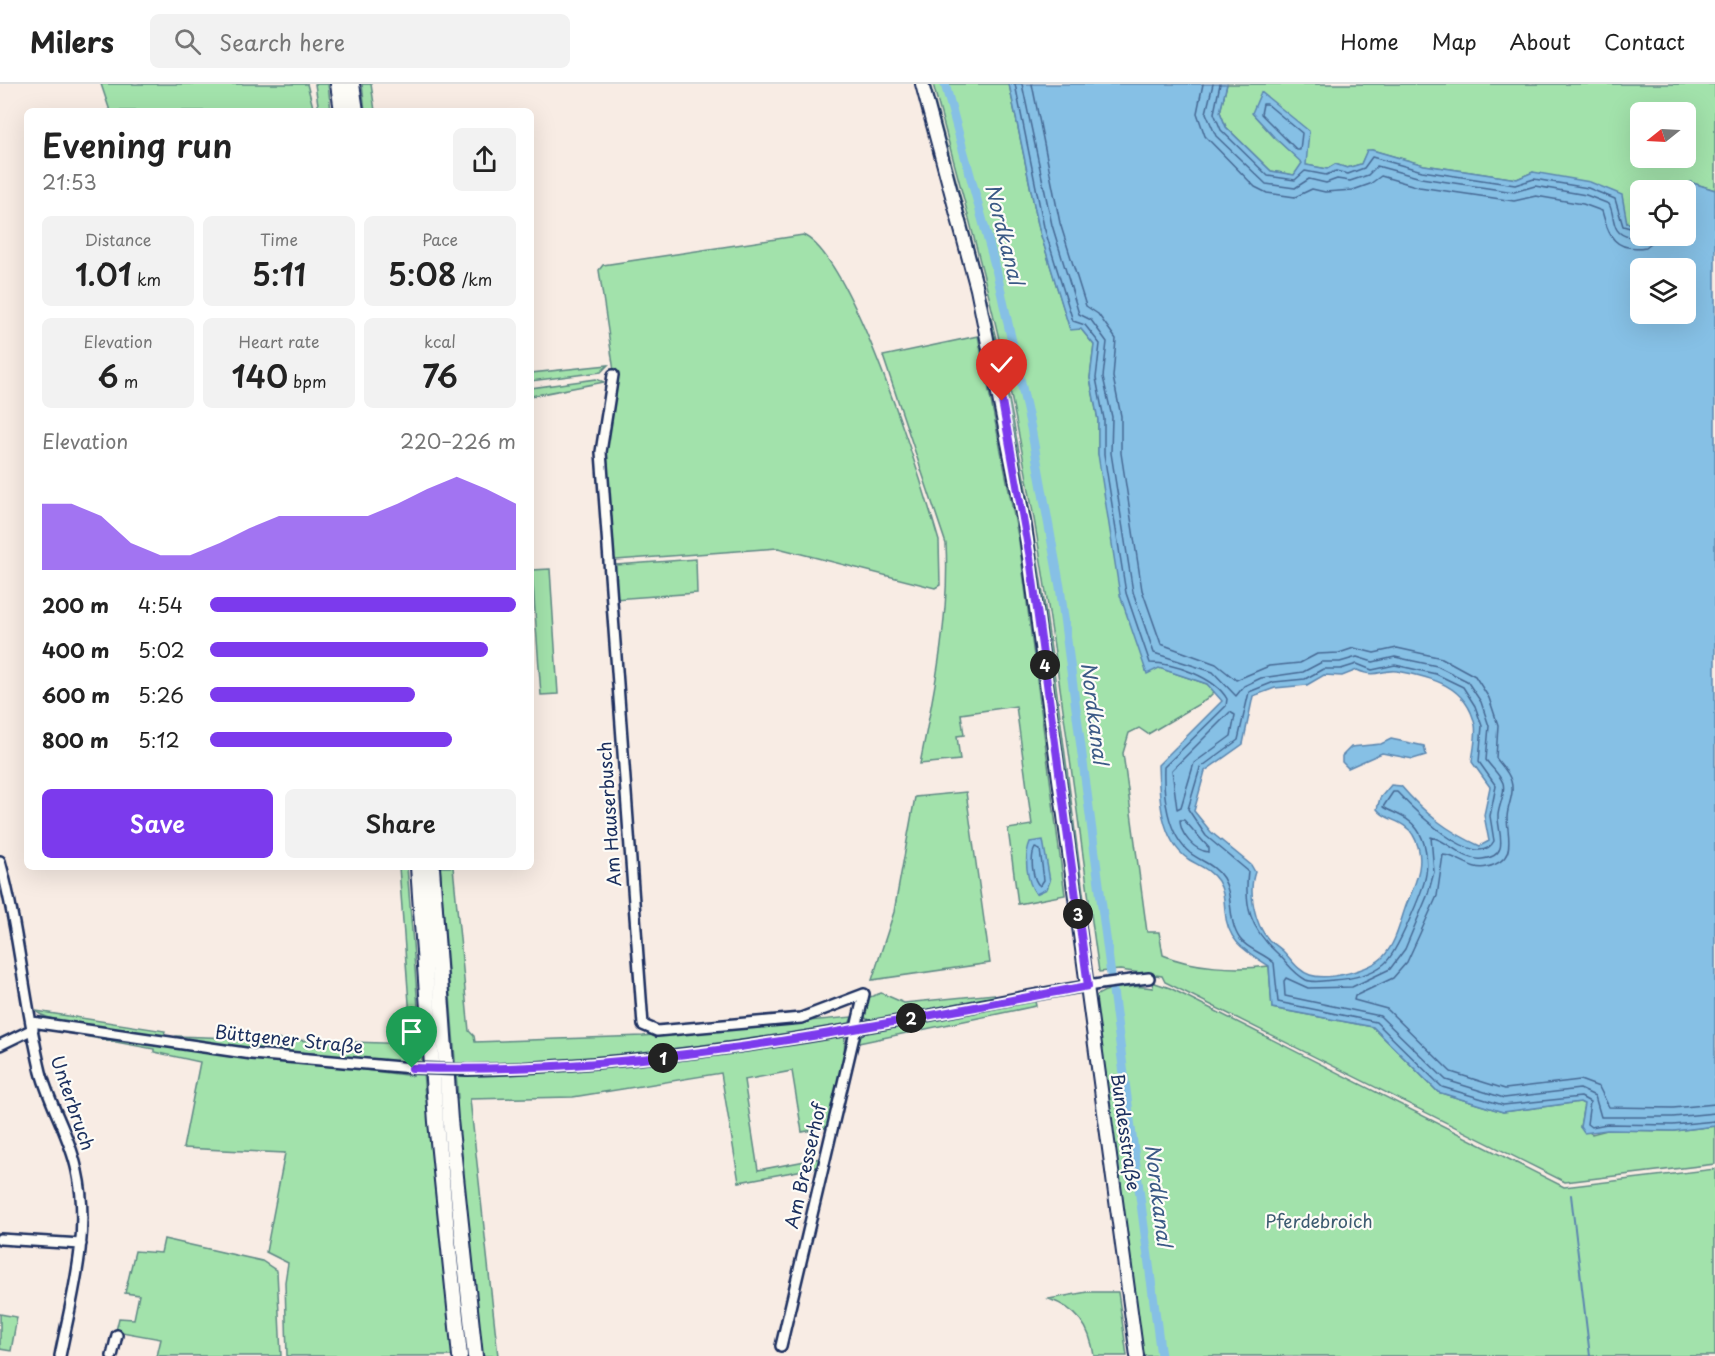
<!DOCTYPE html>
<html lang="en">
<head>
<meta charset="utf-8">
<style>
	body { margin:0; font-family:"Playpen Sans",sans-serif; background:#f2f2f2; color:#222; height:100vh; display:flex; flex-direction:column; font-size:22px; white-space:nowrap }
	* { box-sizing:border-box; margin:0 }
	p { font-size:20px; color:#767676 }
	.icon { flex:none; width:33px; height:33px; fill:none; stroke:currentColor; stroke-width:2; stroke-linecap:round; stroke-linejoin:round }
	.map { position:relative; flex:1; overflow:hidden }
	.details { position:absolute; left:24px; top:24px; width:510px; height:762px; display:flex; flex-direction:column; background:#fff; border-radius:9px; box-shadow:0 6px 24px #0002 }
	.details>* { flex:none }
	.needle { width:39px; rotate:252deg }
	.tools { position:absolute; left:1630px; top:18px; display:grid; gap:12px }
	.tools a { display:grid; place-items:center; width:66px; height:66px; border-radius:9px; background:#fff; box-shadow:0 6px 24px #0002; font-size:30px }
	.pin { position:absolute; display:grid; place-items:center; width:51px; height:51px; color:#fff; margin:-62px -26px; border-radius:50% 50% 50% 0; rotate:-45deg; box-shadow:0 0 6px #0007 }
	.pin .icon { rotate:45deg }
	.km { position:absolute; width:30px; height:30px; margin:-15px; border-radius:50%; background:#222; color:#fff; font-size:16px; line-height:30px; text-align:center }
	.round { display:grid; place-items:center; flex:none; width:63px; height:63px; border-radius:9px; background:#f2f2f2 }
	.summary { display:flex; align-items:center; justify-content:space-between; height:102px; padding:0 18px }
	h1 { font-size:33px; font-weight:600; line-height:45px }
	.metrics { display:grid; grid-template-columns:repeat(3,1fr); gap:9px; height:102px; padding:6px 18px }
	.metrics div { display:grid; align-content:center; border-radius:9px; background:#f2f2f2; text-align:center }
	.metrics b { font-size:30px; font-weight:600 }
	.metrics small { font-size:16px; font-weight:400 }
	.metrics p { font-size:16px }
	.chart { height:168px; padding:12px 18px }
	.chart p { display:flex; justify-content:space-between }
	.chart svg { width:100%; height:108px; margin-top:6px; fill:#7c3aed; opacity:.7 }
	.button { display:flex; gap:12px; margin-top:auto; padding:12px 18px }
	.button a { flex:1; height:69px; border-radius:9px; background:#7c3aed; color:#fff; font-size:24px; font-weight:600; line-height:69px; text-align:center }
	.button a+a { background:#f2f2f2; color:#222 }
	ul { padding:0 18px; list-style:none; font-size:20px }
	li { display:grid; grid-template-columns:96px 72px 1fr; align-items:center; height:45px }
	li i { height:15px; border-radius:8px; background:#7c3aed }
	header { display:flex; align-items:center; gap:36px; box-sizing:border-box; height:84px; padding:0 30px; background:#fff; border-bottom:2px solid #e0e0e0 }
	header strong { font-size:28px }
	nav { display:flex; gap:33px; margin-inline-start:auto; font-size:21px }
	.search { width:420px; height:54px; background:#f2f2f2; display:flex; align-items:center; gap:15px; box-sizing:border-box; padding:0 21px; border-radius:9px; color:#767676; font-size:22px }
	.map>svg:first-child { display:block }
</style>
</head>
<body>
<header>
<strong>Milers</strong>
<div class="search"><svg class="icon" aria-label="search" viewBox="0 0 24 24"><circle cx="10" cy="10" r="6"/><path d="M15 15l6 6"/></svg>Search here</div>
<nav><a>Home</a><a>Map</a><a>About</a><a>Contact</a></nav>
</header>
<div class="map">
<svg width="1715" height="1272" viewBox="0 0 1715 1272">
	<rect width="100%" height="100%" fill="#f8ece4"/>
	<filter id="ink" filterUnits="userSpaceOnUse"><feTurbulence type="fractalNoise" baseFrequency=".0167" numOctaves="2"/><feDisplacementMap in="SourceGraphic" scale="12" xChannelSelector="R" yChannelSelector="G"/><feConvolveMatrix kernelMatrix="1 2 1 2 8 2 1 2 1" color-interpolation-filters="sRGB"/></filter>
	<g filter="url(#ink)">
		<!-- green -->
		<path fill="#a2e2ab" stroke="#5e8884" stroke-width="1.5" fill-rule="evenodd" d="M101 0H307L314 27H110Z
			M315 0H328L331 27H319Z
			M362 0H371L375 27H365Z
			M927 0H930C962 118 995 236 1017 357 1047 511 1064 668 1085 823H1082L1014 357 967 147Z
			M933 0H1009L1039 145 1070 245H1081L1094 261 1090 294 1098 336V370L1159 584 1207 600 1215 607 1206 616 1148 650 1139 644 1129 649 1123 669 1147 848H1159L1163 871C1192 884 1237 886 1269 882L1272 924 1373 943 1438 1008 1503 1028 1580 1018 1584 1020 1580 1043 1592 1050 1607 1046 1674 1047 1715 1042V1080L1565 1098 1165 898 1162 892 1120 886 1099 888C1070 683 1047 476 1003 273 983 181 957 91 933 0Z
			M1227 0H1715V106L1690 98 1677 106H1641V141L1627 139 1533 88 1517 95 1424 81 1372 66 1367 67 1361 80 1347 84 1335 80 1327 85 1306 81 1253 30 1275 54 1303 79 1294 91 1271 87 1226 43 1220 28ZM1641 28H1686V74H1641Z
			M803 151C853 173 922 399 939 457L940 501 935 504 778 464 616 476 611 471 604 367 615 294 599 186 603 181Z
			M978 252 1019 457 1065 811 1018 820 1008 745 1032 741 1016 622 961 630 964 651 957 652 960 676 920 680C934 608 950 534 946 460L883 272Z
			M608 281 601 288 531 297V289Z
			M596 295 604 298 531 312V304Z
			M696 475 697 509 614 515 612 486 616 481Z
			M550 485 558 610 541 611 532 486Z
			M966 708 990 879 872 896 894 828 915 713Z
			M399 783H407L425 1013 458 1014 440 783H453L469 947 474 952 475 958 643 952 852 933 845 951 844 977 829 1043 802 1048 792 987 744 996 758 1086 821 1074 819 1083 739 1098 721 989 573 1013 470 1015 498 1272H287L285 1198 288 1179 266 1168 285 1069 183 1064 200 978 154 968V965L78 951 413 992 412 978 354 975 187 958 176 955V952L412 960Z
			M1152 898 1170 904 1564 1103 1715 1085V1272H1141L1094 914C1106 902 1137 901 1153 904Z
			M881 909 904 919 994 910V912L985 918 870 937 862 932 867 914Z
			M1035 917 1036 922 854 960 856 954 865 949Z
			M36 927 165 947 164 952C151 957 45 939 36 927Z
			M164 1155 262 1177 277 1187 281 1272H157L161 1255 116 1247 119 1234 134 1235 139 1211 125 1209 135 1167 161 1169Z
			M1087 1208H1118L1127 1272H1094C1090 1242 1077 1225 1049 1215Z
			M0 1230 17 1233 11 1267 0 1265Z"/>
		<!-- water -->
		<path fill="#86c0e5" stroke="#5b86af" stroke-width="1.5" fill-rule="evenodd" d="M1009 0H1227L1220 28 1226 43 1271 87 1294 91 1302 79 1275 54 1252 29 1261 8 1309 47 1306 81 1327 85 1335 80 1347 84 1361 80 1367 66H1372L1424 81 1517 95 1533 88 1590 98 1622 111 1627 139 1641 141V152H1686V106H1677L1690 98 1715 106V1042L1674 1047 1607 1046 1584 1049 1580 1043 1584 1020 1580 1018 1503 1028 1438 1008 1373 943 1272 924 1269 882C1246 867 1227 858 1225 827 1224 816 1224 807 1218 797 1210 785 1199 782 1188 775 1160 755 1159 712 1158 681L1222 617 1207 600 1159 584 1147 590 1120 511 1098 370V336L1090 294 1094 261 1081 245 1070 246 1039 145ZM1641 184H1686V230H1641ZM1357 586C1377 595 1381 585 1397 587 1432 593 1467 602 1475 641 1477 652 1473 667 1472 678L1490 703 1484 731 1489 757 1480 762C1447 747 1424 729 1401 702L1391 701 1380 714 1377 725C1385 737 1405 736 1413 751 1427 774 1417 797 1407 819 1400 837 1397 858 1383 873 1370 886 1328 897 1310 891 1298 887 1292 876 1283 867 1279 863 1274 860 1269 856 1254 840 1248 807 1255 788L1251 781 1211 748 1194 727 1205 687 1243 660 1253 612 1275 604 1307 601 1324 591 1342 592Z
			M1391 655 1424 662 1426 671 1413 675 1382 669 1348 684 1342 678V672L1351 663 1381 660Z
			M1043 756 1050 797 1047 805 1036 810C1026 797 1024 773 1030 758Z"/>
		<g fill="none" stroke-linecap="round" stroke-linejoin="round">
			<!-- shore -->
			<path stroke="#466994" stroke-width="1.5" d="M1015 0 1044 143 1073 237 1085 241 1100 260 1096 294 1104 335V370L1126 509 1150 579C1173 579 1215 593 1227 615L1226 622 1164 683C1163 711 1167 750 1190 769 1202 778 1214 780 1223 794 1234 812 1227 837 1240 855 1247 865 1265 870 1274 879L1278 918 1376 938 1442 1003 1503 1021 1581 1013 1590 1018 1587 1040 1591 1043 1607 1040 1673 1041 1715 1037
				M1022 0 1052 141 1079 230 1091 236 1107 258 1103 293 1112 333 1111 369 1133 508 1154 569 1213 588 1236 612 1244 602 1261 594 1303 588 1322 578H1340L1357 573 1373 578 1395 573 1437 582 1467 597 1481 618 1489 642 1486 676C1491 683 1500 691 1503 699 1506 709 1499 720 1498 731 1497 748 1512 772 1482 775 1463 777 1448 756 1431 753L1434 788 1428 810 1405 865 1390 885 1352 903 1308 904 1286 894 1284 897 1285 912 1380 932 1446 996 1504 1014 1580 1005 1595 1012 1601 1033H1673L1715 1029
				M1032 0 1060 139 1086 222 1098 230 1116 255 1113 293 1121 332V369L1142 506 1161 560 1216 580 1236 596 1269 582 1300 579 1317 570 1339 569 1354 564 1374 569 1397 564 1442 574 1475 592 1489 614 1498 641 1496 674C1501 681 1509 688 1511 697 1515 710 1507 722 1507 734 1508 755 1517 776 1487 783 1470 787 1458 771 1443 771L1437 812 1407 878 1393 894 1355 912 1354 916 1387 925 1451 988 1505 1005 1580 996 1599 1003 1609 1023 1673 1024 1715 1020
				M1203 0 1197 29 1205 52 1255 103 1267 109 1295 113 1312 105 1325 108 1353 106 1370 100 1381 92 1419 103 1514 117 1536 112 1583 120 1602 127C1609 152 1614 168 1646 163L1660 152
				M1213 0 1206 29 1216 52 1266 100 1295 104 1309 95 1326 99 1337 95 1350 97 1368 91 1377 82 1421 94 1514 108 1535 102 1586 111 1609 120C1616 133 1610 150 1630 153 1637 154 1642 155 1649 152
				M1220 0 1214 29 1221 46 1268 92 1295 96 1305 87 1326 91 1336 87 1348 90 1364 84 1372 73 1422 87 1515 101 1534 95 1588 104 1615 115 1623 142 1641 147
				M1263 20H1267L1302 49 1300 66H1297L1261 30Z
				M1357 580 1372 586 1395 581 1436 590 1463 603 1475 622 1482 642 1479 678 1496 702 1490 732 1494 757C1477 790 1411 723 1397 708H1393L1383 723C1395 730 1409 733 1417 745 1426 757 1428 776 1426 790 1424 805 1396 871 1384 880 1369 892 1351 895 1333 896 1325 897 1313 899 1306 896 1292 888 1287 878 1276 868 1250 844 1244 822 1248 787L1206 752 1188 725 1200 684 1238 656 1249 608 1274 598 1305 595 1323 585H1341Z
				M1230 628 1235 631 1231 652 1194 679 1181 723 1177 725 1172 686Z
				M1180 736H1184L1209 764V768C1194 767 1180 750 1180 736Z
				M1035 764 1040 766 1044 796 1040 802C1032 796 1030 773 1035 764Z"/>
			<!-- stream -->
			<path stroke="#5b86af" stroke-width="2" d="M1571 1111 1590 1272"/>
			<!-- canal -->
			<path stroke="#86c0e5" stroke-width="9" d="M945 0 996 185 1031 344 1060 503 1161 1272"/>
			<!-- minor casing -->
			<g stroke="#1b2f5e" stroke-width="14">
				<path id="minor" d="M613 291 601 368 643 941 657 947 801 934 864 910
					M0 777C19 846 24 918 41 988 50 1022 70 1052 77 1087 91 1148 72 1212 60 1272
					M32 938 252 970 412 984
					M0 961 33 945
					M468 986C598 983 725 967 853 945 952 929 1050 904 1149 894
					M0 1155 81 1160
					M781 1262 864 910
					M112 1272 117 1251"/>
			</g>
			<!-- major casing -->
			<g stroke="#1b2f5e" stroke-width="16">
				<path id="major" d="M922 0 977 205 1025 443 1137 1272"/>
			</g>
			<!-- highway casing -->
			<g stroke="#1b2f5e" stroke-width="18">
				<path id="highway" d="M338 0 342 27
					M352 0 356 27
					M418 783 436 1038 460 1272
					M432 783 450 1036 475 1272"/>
			</g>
			<!-- minor -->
			<use href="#minor" stroke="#fdfcf7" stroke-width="9"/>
			<!-- major -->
			<use href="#major" stroke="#fdfcf7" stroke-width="12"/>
			<!-- highway -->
			<use href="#highway" stroke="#fdfcf7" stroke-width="14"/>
			<!-- minor-bridge casing -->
			<g stroke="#1b2f5e" stroke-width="14" stroke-linecap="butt">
				<path id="minor-bridge" d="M412 984 468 986"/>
			</g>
			<!-- minor-bridge -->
			<use href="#minor-bridge" stroke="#fdfcf7" stroke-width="9"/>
		</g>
	</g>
	<g fill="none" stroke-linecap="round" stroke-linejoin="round" filter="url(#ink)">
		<!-- route casing -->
		<g stroke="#fff" stroke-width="12">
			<path id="route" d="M412 984C640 992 864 943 1088 902L1030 474 1002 317"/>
		</g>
		<!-- route -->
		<use href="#route" stroke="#7c3aed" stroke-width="8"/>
	</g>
	<g text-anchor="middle" stroke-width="4.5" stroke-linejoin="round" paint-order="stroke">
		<!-- street labels -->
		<g font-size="18" fill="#1b2f5e" stroke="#fdfcf7">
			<text transform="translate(610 730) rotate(-94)" y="6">Am Hauserbusch</text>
			<text transform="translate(289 956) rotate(6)" y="6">Büttgener Straße</text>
			<text transform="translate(72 1019) rotate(71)" y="6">Unterbruch</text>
			<text transform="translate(1125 1048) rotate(82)" y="6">Bundesstraße</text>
			<text transform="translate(806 1082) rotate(-77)" y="6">Am Bresserhof</text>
		</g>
		<!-- park labels -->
		<g font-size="18" fill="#3d5c71" stroke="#fdfcf7">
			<text x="1319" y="1144">Pferdebroich</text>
		</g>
		<!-- water labels -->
		<g font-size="20" font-style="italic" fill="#3b5a86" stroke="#fdfcf7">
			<text transform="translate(1004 150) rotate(76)" y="7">Nordkanal</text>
			<text transform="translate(1094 629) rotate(83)" y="7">Nordkanal</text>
			<text transform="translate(1158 1111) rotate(83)" y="7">Nordkanal</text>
		</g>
	</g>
</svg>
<div class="tools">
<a><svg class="needle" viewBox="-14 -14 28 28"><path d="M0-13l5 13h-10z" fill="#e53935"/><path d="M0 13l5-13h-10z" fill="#767676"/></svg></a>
<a><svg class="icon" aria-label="locate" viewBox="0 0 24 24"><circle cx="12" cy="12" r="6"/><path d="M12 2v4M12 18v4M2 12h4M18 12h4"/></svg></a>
<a><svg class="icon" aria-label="layers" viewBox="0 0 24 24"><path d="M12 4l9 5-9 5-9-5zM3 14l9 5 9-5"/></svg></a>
</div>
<div class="pin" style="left:412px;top:984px;background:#1e9e55"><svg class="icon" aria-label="arrive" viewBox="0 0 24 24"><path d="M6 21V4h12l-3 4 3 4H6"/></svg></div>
<div class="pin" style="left:1002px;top:317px;background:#d93025"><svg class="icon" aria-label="check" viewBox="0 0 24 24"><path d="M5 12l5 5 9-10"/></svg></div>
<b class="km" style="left:663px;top:974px">1</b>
<b class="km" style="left:911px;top:934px">2</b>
<b class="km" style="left:1078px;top:830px">3</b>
<b class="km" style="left:1045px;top:581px">4</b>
<section class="details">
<div class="summary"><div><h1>Evening run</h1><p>21:53</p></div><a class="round"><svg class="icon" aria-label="share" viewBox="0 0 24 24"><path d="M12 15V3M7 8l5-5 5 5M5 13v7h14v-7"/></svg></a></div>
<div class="metrics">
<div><p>Distance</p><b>1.01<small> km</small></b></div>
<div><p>Time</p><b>5:11</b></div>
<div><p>Pace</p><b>5:08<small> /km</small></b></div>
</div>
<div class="metrics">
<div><p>Elevation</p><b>6<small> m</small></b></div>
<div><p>Heart rate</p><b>140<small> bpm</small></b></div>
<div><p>kcal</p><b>76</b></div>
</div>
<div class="chart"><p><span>Elevation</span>220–226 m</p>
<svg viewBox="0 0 160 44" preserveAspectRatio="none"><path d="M0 44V17L10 17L20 22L30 33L40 38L50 38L60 33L70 27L80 22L90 22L100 22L110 22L120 17L130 11L140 6L150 11L160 17V44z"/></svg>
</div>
<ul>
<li><b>200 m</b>4:54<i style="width:100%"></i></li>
<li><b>400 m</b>5:02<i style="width:91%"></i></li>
<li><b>600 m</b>5:26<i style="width:67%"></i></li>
<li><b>800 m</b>5:12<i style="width:79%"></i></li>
</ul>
<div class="button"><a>Save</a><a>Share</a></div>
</section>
</div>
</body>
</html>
